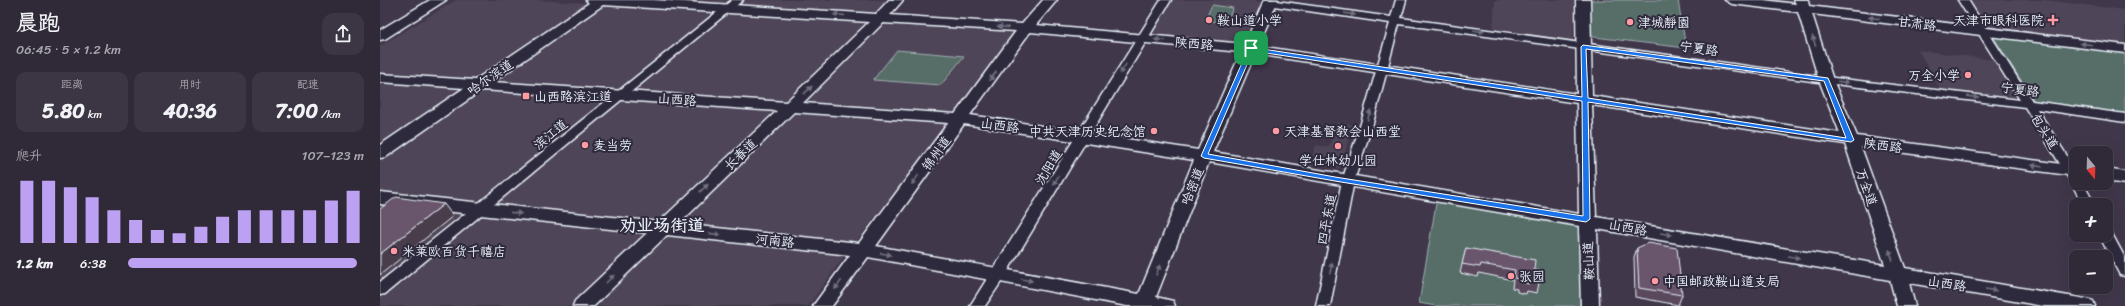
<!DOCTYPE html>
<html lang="zh">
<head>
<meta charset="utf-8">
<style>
	body { margin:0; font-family:Sriracha,"LXGW WenKai TC",sans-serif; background:#3c3543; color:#f1f3f6; height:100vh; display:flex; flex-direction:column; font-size:15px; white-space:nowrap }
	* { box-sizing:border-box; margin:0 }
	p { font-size:13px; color:#a8a6ae }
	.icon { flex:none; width:22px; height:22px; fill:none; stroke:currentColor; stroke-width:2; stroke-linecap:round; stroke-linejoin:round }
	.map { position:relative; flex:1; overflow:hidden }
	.drawer { display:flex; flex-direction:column; background:#302938; width:380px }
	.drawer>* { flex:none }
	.needle { width:26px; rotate:161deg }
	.buttons { position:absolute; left:1689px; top:146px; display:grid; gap:8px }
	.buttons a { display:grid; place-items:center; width:44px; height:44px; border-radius:8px; background:#302938; box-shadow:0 4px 16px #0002,0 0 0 1px #4b4553; font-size:20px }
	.pin { position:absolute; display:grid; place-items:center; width:34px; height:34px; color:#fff; margin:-17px; border-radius:8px; box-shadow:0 2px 6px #0006 }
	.round { display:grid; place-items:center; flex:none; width:42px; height:42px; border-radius:12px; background:#3c3543 }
	.overview { display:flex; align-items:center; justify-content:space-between; height:68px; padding:0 16px }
	h1 { font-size:22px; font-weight:800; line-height:30px }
	.metrics { display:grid; grid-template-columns:repeat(3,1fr); gap:6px; height:68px; padding:4px 16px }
	.metrics div { display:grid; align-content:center; border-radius:10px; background:#3c3543; text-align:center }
	.metrics b { font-size:20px; font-weight:800 }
	.metrics small { font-size:11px; font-weight:400 }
	.metrics p { font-size:11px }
	.chart { height:112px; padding:8px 16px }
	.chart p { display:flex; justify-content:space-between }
	.chart svg { width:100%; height:72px; margin-top:4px; stroke:#bca0f2; stroke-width:6 }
	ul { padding:0 16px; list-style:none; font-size:13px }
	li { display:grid; grid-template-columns:64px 48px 1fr; align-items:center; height:30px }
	li i { height:10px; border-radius:5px; background:#bca0f2 }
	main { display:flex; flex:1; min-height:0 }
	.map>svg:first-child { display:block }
</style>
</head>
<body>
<main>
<section class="drawer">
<div class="overview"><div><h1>晨跑</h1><p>06:45 · 5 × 1.2 km</p></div><a class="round"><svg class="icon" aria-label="share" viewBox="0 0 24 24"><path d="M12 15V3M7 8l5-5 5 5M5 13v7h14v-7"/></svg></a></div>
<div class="metrics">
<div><p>距离</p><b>5.80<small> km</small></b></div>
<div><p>用时</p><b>40:36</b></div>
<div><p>配速</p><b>7:00<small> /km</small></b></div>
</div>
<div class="chart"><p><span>爬升</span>107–123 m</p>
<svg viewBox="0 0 160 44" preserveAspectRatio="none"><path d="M5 44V6M15 44V6M25 44V10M35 44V16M45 44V24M55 44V30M65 44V36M75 44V38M85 44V34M95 44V28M105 44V24M115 44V24M125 44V24M135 44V24M145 44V18M155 44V12"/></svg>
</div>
<ul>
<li><b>1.2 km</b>6:38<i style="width:97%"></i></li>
</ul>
</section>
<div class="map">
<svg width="1745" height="306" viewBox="0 0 1745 306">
	<rect width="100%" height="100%" fill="#40374b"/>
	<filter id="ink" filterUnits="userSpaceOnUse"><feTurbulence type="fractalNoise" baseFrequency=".025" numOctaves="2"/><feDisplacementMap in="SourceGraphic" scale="8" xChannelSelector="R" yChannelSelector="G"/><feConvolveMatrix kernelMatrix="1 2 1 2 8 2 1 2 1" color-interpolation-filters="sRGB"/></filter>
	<g filter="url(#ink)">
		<!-- built -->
		<path fill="#4f4458" d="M76 0H156L642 29 457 266 428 306H0V46Z
			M278 0H512L497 15Z
			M791 0H867L887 3 870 46 768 37Z
			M1115 0H1194L1193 43 1113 31Z
			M1589 0H1665L1745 10V46L1608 29Z
			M1538 50 1615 60 1640 99 1560 89Z
			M956 123 974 125 960 168 930 163 936 145 949 147Z"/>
		<!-- green -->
		<path fill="#576d68" stroke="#a0afb0" d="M1206 0H1298L1306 48 1206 36Z
			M832 5 853 8 846 23 825 20Z
			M1613 36 1745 53V115L1654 101Z
			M517 50 584 56 561 85 493 80Z
			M1057 198 1202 222 1204 306H1056L1039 303Z"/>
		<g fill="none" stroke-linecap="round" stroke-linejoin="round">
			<!-- street casing -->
			<g stroke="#e8f1f8" stroke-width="3">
				<path id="street" d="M352 0H363L5 294 0 295V282Z
					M781 0H791L623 279 605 306H590Z
					M890 0 1011 17 1016 0H1026L1021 18 1446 77 1640 100 1578 0H1588L1652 101 1745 114V122L1657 109 1696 170V183H1703L1715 205H1703L1691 182 1645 107 1446 83 1019 24 993 123 974 181 950 306H936L962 181 981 123 1010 23 887 5 885 3Z
					M1726 230 1731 232 1745 258V276L1740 275 1719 235H1726Z"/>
			</g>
			<!-- secondary casing -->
			<g stroke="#e8f1f8" stroke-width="3">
				<path id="secondary" d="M50 0H66L5 39 0 40V30Z
					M206 0H274L496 14 509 0H523L510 15 642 24 663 0H677L656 25 865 44 884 0H898L878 46 1197 94 1196 0H1210L1212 96 1460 133 1439 80 1418 12 1352 4 1345 0H1384L1416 4 1414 0H1428L1429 6 1745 45V53L1432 14 1453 80 1477 136 1696 166V176L1481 147 1525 268 1706 299 1713 301 1715 306H1663L1529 283 1535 306H1517L1510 280 1217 229 1219 306H1201L1199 226 829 162 776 297 793 301 795 306H747L488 257 452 306H433L470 255 287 235 214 306H193L195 301 267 233 0 204V192L279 222 397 111 102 90 6 157 0 158V145L84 88 0 82V74L95 80 209 3ZM223 5 489 22 406 102 113 82ZM503 23 636 31 575 114 423 103ZM650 32 861 52 818 150 590 115ZM875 54 1197 103 1199 214 833 152ZM1212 105 1465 144 1505 265 1216 217ZM414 112 568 123 479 243 299 224ZM584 124 814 160 759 294 496 246Z
					M1726 169 1745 172V184L1726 181Z"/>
			</g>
			<!-- street -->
			<use href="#street" fill="#2f2a3d" fill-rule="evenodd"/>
			<!-- secondary -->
			<use href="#secondary" fill="#2f2a3d" fill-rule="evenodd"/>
		</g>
		<!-- wall -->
		<path fill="#5a495d" stroke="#e8f1f8" d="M1086 248 1154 270 1159 283 1157 293 1147 291 1146 294 1137 292V289L1132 288 1133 280 1099 273 1098 277 1080 273Z
			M1257 248 1302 295 1298 305 1255 297 1254 257Z"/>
		<!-- shaded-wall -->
		<path fill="#4a3c4c" stroke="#e8f1f8" d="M64 204 73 216 0 275V254Z"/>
		<!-- building -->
		<path fill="#69556c" stroke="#e8f1f8" d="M16 197 64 204 0 254V209Z
			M1268 243 1297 248 1302 295 1259 288 1257 248Z
			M1086 248 1155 260 1154 270 1160 271 1159 283 1150 281 1149 284 1140 282V279L1134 278 1135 270 1101 264 1100 267 1082 264Z"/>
		<!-- one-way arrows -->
		<defs><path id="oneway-solid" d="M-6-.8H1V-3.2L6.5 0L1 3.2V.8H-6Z"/></defs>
		<g fill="#70707e">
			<use href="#oneway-solid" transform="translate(970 14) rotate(8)"/>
			<use href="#oneway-solid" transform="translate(459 15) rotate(-176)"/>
			<use href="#oneway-solid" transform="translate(1494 18) rotate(-173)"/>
			<use href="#oneway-solid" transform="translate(623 27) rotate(-176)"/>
			<use href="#oneway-solid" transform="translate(1099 31) rotate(7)"/>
			<use href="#oneway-solid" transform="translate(780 40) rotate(-175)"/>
			<use href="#oneway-solid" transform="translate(1434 41) rotate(-107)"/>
			<use href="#oneway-solid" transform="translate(1706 44) rotate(-173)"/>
			<use href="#oneway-solid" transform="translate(743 69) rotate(122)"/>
			<use href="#oneway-solid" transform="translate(613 76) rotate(127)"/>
			<use href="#oneway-solid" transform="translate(1463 82) rotate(7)"/>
			<use href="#oneway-solid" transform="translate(428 90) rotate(-44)"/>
			<use href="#oneway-solid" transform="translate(1593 97) rotate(7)"/>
			<use href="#oneway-solid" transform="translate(989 115) rotate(-74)"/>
			<use href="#oneway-solid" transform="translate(1657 166) rotate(-172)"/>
			<use href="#oneway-solid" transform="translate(535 180) rotate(126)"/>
			<use href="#oneway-solid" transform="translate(676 180) rotate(121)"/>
			<use href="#oneway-solid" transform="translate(324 188) rotate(-43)"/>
			<use href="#oneway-solid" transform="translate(136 213) rotate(6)"/>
			<use href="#oneway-solid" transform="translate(335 234) rotate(6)"/>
			<use href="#oneway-solid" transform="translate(1286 234) rotate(10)"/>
			<use href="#oneway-solid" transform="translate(506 254) rotate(11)"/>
			<use href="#oneway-solid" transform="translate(1511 255) rotate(-109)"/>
			<use href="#oneway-solid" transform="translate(1414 257) rotate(10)"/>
			<use href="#oneway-solid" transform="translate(951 268) rotate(-79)"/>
			<use href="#oneway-solid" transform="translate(778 270) rotate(-68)"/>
			<use href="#oneway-solid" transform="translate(230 279) rotate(-45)"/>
			<use href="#oneway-solid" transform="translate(647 280) rotate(10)"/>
			<use href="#oneway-solid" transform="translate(458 285) rotate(127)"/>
			<use href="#oneway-solid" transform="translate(1611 290) rotate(9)"/>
		</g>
	</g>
	<!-- route -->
	<path fill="#1a73e8" stroke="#fff" fill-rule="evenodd" d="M1203 45 1448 78 1474 140 1471 142 1208 102 1210 219 1206 222 955 181 824 158 821 156 869 47 1202 97 1201 47ZM1206 49 1444 81 1466 138 1208 98ZM873 51 1202 101 1203 216 955 177 828 154Z"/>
	<!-- markers -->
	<g fill="#ff9aa2" stroke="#2f2a3d" stroke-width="1.5">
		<circle cx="829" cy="20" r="4"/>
		<path d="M1671 14h4v4h4v4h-4v4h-4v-4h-4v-4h4z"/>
		<circle cx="1250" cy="22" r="4"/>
		<circle cx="1588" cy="75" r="4"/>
		<rect x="142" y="92" width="8" height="8" rx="2"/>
		<circle cx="774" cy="131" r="4"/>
		<circle cx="896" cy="131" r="4"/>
		<circle cx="205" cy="145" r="4"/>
		<circle cx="958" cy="146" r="4"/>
		<circle cx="14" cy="251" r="4"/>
		<circle cx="1131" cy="276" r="4"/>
		<circle cx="1275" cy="281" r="4"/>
	</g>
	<g text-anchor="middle" stroke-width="4" stroke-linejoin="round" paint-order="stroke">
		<!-- poi labels -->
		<g font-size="13" fill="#e8f1f8" stroke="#2f2a3d" text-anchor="start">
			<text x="837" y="25">鞍山道小学</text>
			<text x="1664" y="25" text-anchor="end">天津市眼科医院</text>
			<text x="1258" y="27">津城靜園</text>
			<text x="1580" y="80" text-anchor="end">万全小学</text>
			<text x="154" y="101">山西路滨江道</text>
			<text x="766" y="136" text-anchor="end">中共天津历史纪念馆</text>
			<text x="904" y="136">天津基督教会山西堂</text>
			<text x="213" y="150">麦当劳</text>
			<text x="958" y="165" text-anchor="middle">学仕林幼儿园</text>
			<text x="22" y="256">米莱欧百货千禧店</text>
			<text x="1139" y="281">张园</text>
			<text x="1283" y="286">中国邮政鞍山道支局</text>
		</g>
		<!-- street labels -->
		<g font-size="13" fill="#e8f1f8" stroke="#2f2a3d">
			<text transform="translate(1537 23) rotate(7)" y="5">甘肃路</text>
			<text transform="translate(814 43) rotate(5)" y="5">陕西路</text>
			<text transform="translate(1319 48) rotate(8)" y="5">宁夏路</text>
			<text transform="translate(110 77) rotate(-35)" y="5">哈尔滨道</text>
			<text transform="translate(1640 89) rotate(7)" y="5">宁夏路</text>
			<text transform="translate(297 99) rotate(4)" y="5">山西路</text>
			<text transform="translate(620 125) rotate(8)" y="5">山西路</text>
			<text transform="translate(1665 131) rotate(57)" y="5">包头道</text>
			<text transform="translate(170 134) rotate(-39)" y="5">滨江道</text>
			<text transform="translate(1503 145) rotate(8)" y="5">陕西路</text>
			<text transform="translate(556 153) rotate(-54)" y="5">锦州道</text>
			<text transform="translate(360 154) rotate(-43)" y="5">长春道</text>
			<text transform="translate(668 167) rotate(-59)" y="5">沈阳道</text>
			<text transform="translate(812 186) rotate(-68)" y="5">哈密道</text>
			<text transform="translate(1487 187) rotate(71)" y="5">万全道</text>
			<text transform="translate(946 219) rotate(-79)" y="5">四平东道</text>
			<text transform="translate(1248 227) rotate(10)" y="5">山西路</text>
			<text transform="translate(395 240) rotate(6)" y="5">河南路</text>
			<text transform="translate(1208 261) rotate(-92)" y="5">鞍山道</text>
			<text transform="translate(1567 283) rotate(9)" y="5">山西路</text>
		</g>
		<!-- district labels -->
		<g font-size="17" font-weight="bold" fill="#e8f1f8" stroke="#2f2a3d">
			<text x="282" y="231">劝业场街道</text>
		</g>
	</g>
</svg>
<div class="buttons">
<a><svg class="needle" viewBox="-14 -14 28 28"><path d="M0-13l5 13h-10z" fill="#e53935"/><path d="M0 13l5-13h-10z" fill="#a8a6ae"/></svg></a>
<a>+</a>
<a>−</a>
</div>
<div class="pin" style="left:871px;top:48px;background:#1e9e55"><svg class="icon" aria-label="arrive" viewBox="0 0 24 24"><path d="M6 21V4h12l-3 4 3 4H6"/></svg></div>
</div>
</main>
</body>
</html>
